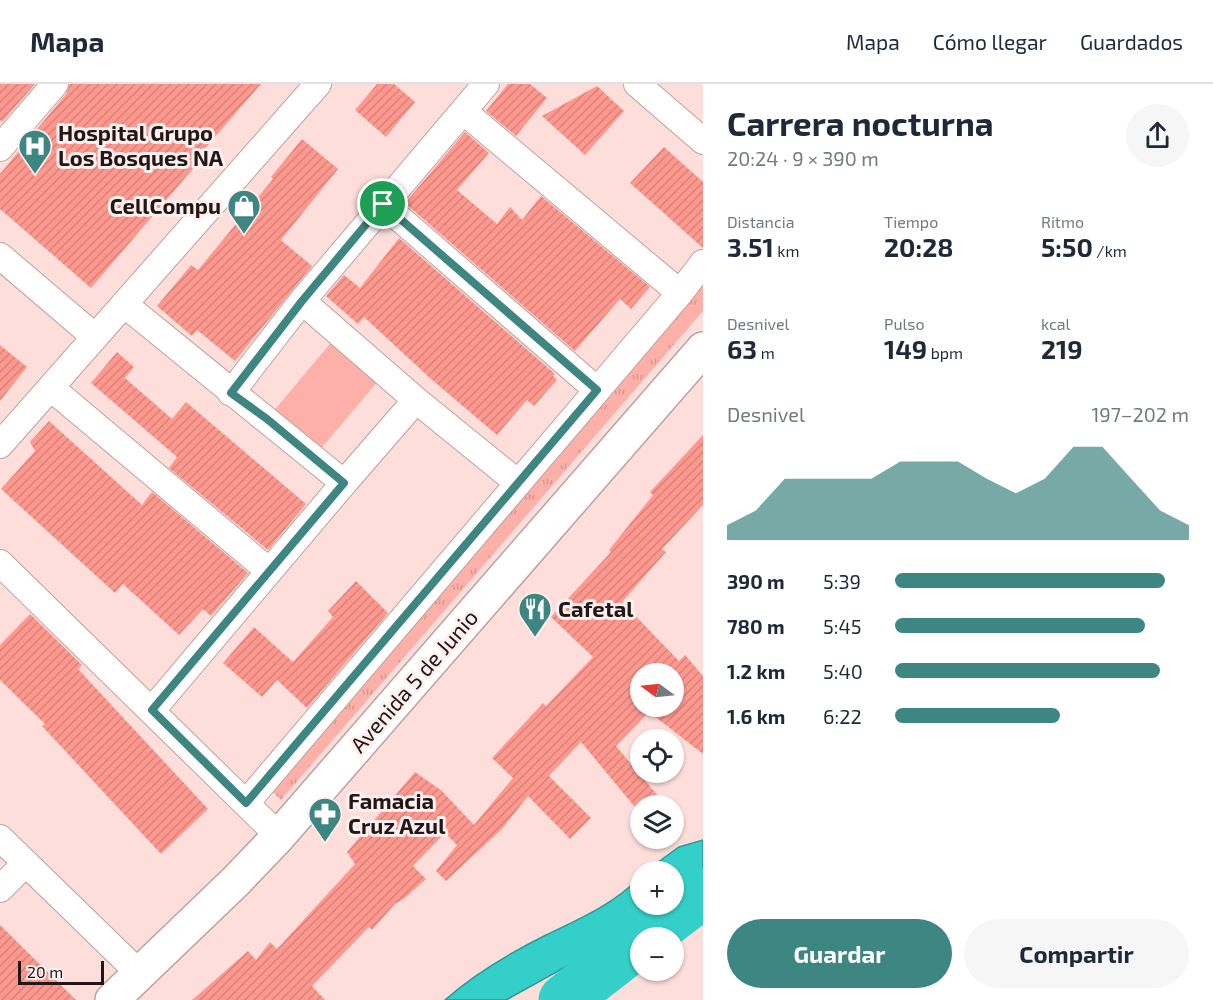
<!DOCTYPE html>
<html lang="es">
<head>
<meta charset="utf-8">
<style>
	body { margin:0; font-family:"Exo 2",sans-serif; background:#f6f6f7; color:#1f2937; height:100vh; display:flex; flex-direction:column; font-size:22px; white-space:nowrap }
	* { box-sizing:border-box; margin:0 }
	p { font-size:20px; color:#747a83 }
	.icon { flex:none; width:33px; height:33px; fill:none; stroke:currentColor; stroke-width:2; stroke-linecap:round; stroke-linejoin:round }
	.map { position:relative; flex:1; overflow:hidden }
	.details { display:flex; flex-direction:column; background:#fff; width:510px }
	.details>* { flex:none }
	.needle { width:39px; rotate:285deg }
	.fabs { position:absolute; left:630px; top:579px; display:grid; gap:12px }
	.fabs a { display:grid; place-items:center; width:54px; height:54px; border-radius:50%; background:#fff; box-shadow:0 2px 4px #0004; font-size:30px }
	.scale { position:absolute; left:18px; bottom:15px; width:86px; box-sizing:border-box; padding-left:6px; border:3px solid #221716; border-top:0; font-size:16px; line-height:21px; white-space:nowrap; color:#221716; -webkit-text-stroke:4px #fef0ef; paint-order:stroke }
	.pin { position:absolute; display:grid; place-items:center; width:51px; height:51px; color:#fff; margin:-26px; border:3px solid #fff; border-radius:50%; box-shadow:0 2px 6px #0007 }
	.round { display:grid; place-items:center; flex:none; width:63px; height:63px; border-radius:32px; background:#f6f6f7 }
	.summary { display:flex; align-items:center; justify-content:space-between; height:102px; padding:0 24px }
	h1 { font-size:33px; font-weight:700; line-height:45px }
	.metrics { display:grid; grid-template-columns:repeat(3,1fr); gap:9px; height:102px; padding:6px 24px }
	.metrics div { display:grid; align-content:center }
	.metrics b { font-size:26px; font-weight:700 }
	.metrics small { font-size:16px; font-weight:400 }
	.metrics p { font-size:16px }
	.chart { height:168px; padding:12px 24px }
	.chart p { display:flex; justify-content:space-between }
	.chart svg { width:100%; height:108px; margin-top:6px; fill:#3e8682; opacity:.7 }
	.primary-button { display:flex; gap:12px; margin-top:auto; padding:12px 24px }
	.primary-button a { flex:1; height:69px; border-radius:36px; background:#3e8682; color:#fff; font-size:24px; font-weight:700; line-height:69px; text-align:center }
	.primary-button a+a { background:#f6f6f7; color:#1f2937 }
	ul { padding:0 24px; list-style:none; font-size:20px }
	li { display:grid; grid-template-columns:96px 72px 1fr; align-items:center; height:45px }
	li i { height:15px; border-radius:8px; background:#3e8682 }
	header { display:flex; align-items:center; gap:36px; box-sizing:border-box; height:84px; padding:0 30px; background:#fff; border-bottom:2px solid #e0e1e3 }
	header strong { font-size:28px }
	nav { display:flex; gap:33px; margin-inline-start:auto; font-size:21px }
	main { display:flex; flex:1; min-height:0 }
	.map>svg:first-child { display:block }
</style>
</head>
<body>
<header>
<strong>Mapa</strong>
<nav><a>Mapa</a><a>Cómo llegar</a><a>Guardados</a></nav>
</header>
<main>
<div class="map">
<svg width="703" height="916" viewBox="0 0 703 916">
	<defs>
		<pattern id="grass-tufts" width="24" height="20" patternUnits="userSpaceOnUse" patternTransform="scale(1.5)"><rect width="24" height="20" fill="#fdb0a8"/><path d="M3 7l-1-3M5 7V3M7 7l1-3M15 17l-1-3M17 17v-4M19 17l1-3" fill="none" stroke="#d99790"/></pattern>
		<pattern id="building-hatch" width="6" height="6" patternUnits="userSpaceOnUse" patternTransform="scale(1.5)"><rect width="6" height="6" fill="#fd988f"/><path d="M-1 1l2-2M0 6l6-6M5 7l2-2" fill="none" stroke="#d9827b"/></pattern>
	</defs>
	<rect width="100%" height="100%" fill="#fededa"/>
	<!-- grass -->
	<path fill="url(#grass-tufts)" d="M703 201V227L281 716 270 706Z"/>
	<!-- pitch -->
	<path fill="#fdb0a8" d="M339 249 385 289 314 373 267 335Z"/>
	<!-- water -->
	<path fill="#35cfc9" stroke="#2f9893" stroke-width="1.5" d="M703 756V802L674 811V788L646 787 679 763Z
		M640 793V820L650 821 646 822 598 865 506 916H445C475 889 510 869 546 851 580 835 614 820 640 793Z"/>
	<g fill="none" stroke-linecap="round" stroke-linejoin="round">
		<!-- river -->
		<path stroke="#35cfc9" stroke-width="51" d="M644 854 703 809
			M564 916 640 857"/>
	</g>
	<!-- building -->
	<path fill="url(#building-hatch)" fill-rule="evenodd" d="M0 0H35L2 38 0 36Z
		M70 0H261L195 76 198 79 91 204 0 125V90L66 10Z
		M377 0H394L415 18 386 53 355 26Z
		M508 0H530L547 14 516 52 486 27Z
		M597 2 624 27 585 71 542 32Z
		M465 48 489 69 457 106 497 140 510 123 522 136 541 112 650 203 631 225 620 215 575 267 405 119Z
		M302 55 338 85 281 156 312 182 235 277 197 246 192 252 157 222 191 181 198 186 273 95 271 93Z
		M664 63 703 98V164L630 99Z
		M399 154 555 290 553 292 557 296 534 322 527 316 497 351 431 295 364 233 358 240 326 212 344 191 360 204Z
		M0 261 27 283 0 317Z
		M117 268 134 283 125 294 172 335 186 318 306 420 268 466 169 384 177 373 91 299Z
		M49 337 142 421 152 408 248 489 211 532 203 525 179 551 123 500 115 509 1 405 35 367 30 358Z
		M703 351V421L662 465 666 468 622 518 679 577 685 571 703 592V670L649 628 616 662 658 712 647 722H640L639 728 581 658 549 692 591 734 570 755 528 712 502 745 446 797 436 787 457 761 445 749 413 782 426 795 405 814 395 820 372 846 369 843 312 902 325 916H192L248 867 256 876 270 858 277 865 355 780 347 768 415 688 442 707 474 741 513 694 492 674 543 619 546 622 593 573 551 533 611 468 609 466 653 411 650 408ZM640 590H674V622H640Z
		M356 497 388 529 307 624 277 596 262 613 223 579 254 543 293 578 333 533 328 527Z
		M30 530 82 581 78 585 208 725 161 770 42 642 45 640 0 596V561Z
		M0 841 76 916H0Z"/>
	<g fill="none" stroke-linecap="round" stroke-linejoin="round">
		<!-- street casing -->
		<g stroke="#bea09c" stroke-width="28">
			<path id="street" d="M637 0 703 57
				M463 27 680 209
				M0 64 55 0
				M383 120 597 306
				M0 172 95 253
				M302 217 416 316
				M124 220 344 399 152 626
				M51 304 269 487
				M231 309 302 217 486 0
				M0 361 318 0
				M344 399 416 316 518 399
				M0 479 279 752
				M246 719 680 209 703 179
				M0 754 140 890
				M0 805 26 779"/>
		</g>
		<!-- secondary casing -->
		<g stroke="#bea09c" stroke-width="36">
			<path id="secondary" d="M112 916 236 797 279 752 703 265"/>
		</g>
		<!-- street -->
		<use href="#street" stroke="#fff" stroke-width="26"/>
		<!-- secondary -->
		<use href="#secondary" stroke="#fff" stroke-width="33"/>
	</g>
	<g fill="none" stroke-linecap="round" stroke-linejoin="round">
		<!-- route casing -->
		<g stroke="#fff" stroke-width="12">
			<path id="route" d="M383 120 597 306 246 719 152 626 344 399 267 335 231 309 302 217Z"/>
		</g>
		<!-- route -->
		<use href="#route" stroke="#3e8682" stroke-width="8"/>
	</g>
	<!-- icons -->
	<defs>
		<g id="hospital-pin" transform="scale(1.725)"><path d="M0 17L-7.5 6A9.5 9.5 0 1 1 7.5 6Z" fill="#3e8682" stroke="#fef0ef"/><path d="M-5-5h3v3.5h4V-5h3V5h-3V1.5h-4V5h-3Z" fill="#fff"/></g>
		<g id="shop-pin" transform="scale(1.725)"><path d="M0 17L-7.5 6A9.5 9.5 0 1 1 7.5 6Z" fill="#3e8682" stroke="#fef0ef"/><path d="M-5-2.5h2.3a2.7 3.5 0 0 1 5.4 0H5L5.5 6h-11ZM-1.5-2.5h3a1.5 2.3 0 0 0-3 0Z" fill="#fff"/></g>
		<g id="restaurant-pin" transform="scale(1.725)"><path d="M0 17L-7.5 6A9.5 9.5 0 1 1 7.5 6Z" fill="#3e8682" stroke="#fef0ef"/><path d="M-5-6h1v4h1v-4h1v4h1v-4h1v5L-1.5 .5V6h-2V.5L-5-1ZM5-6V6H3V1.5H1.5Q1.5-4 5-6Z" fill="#fff"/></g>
		<g id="pharmacy-pin" transform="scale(1.725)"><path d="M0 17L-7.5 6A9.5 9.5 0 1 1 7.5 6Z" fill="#3e8682" stroke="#fef0ef"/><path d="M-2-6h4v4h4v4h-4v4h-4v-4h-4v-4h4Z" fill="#fff"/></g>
	</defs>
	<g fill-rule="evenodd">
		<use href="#hospital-pin" x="35" y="62"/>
		<use href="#shop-pin" x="244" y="122"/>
		<use href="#restaurant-pin" x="535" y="525"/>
		<use href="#pharmacy-pin" x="325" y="730"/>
	</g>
	<g text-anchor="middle" stroke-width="6" stroke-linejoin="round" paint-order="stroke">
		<!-- poi labels -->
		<g font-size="22" font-weight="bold" fill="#221716" stroke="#fef0ef" text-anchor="start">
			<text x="58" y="57">Hospital Grupo<tspan x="58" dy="25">Los Bosques NA</tspan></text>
			<text x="221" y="130" text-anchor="end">CellCompu</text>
			<text x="558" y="533">Cafetal</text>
			<text x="348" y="725">Famacia<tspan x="348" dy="25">Cruz Azul</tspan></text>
		</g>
		<!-- street labels -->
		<g font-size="22" fill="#221716" stroke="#fef0ef">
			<text transform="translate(414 597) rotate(-49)" y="8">Avenida 5 de Junio</text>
		</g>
	</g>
</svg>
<div class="fabs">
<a><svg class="needle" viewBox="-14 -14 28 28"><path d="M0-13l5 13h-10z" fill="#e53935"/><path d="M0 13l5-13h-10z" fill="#747a83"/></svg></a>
<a><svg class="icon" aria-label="locate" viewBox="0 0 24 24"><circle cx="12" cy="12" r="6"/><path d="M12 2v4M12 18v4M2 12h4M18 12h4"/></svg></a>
<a><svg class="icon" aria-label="layers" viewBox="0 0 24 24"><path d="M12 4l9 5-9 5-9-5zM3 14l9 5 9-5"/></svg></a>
<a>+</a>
<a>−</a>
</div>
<div class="scale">20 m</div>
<div class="pin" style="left:383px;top:120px;background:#1e9e55"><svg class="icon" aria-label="arrive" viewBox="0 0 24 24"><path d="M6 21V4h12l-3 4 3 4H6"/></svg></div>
</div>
<section class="details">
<div class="summary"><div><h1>Carrera nocturna</h1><p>20:24 · 9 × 390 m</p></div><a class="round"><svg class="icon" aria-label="share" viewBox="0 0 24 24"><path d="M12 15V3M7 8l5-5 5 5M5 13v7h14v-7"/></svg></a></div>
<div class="metrics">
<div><p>Distancia</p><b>3.51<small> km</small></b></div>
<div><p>Tiempo</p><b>20:28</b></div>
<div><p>Ritmo</p><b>5:50<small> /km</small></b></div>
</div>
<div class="metrics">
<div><p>Desnivel</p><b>63<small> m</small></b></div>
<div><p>Pulso</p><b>149<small> bpm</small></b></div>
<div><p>kcal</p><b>219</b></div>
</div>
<div class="chart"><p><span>Desnivel</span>197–202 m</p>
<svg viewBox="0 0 160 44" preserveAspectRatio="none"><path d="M0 44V38L10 32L20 19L30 19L40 19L50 19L60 12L70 12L80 12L90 19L100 25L110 19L120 6L130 6L140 19L150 32L160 38V44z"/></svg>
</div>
<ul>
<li><b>390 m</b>5:39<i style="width:92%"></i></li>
<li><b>780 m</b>5:45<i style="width:85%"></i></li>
<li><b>1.2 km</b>5:40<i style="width:90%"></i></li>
<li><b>1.6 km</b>6:22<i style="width:56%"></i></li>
</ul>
<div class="primary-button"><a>Guardar</a><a>Compartir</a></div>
</section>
</main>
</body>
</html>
